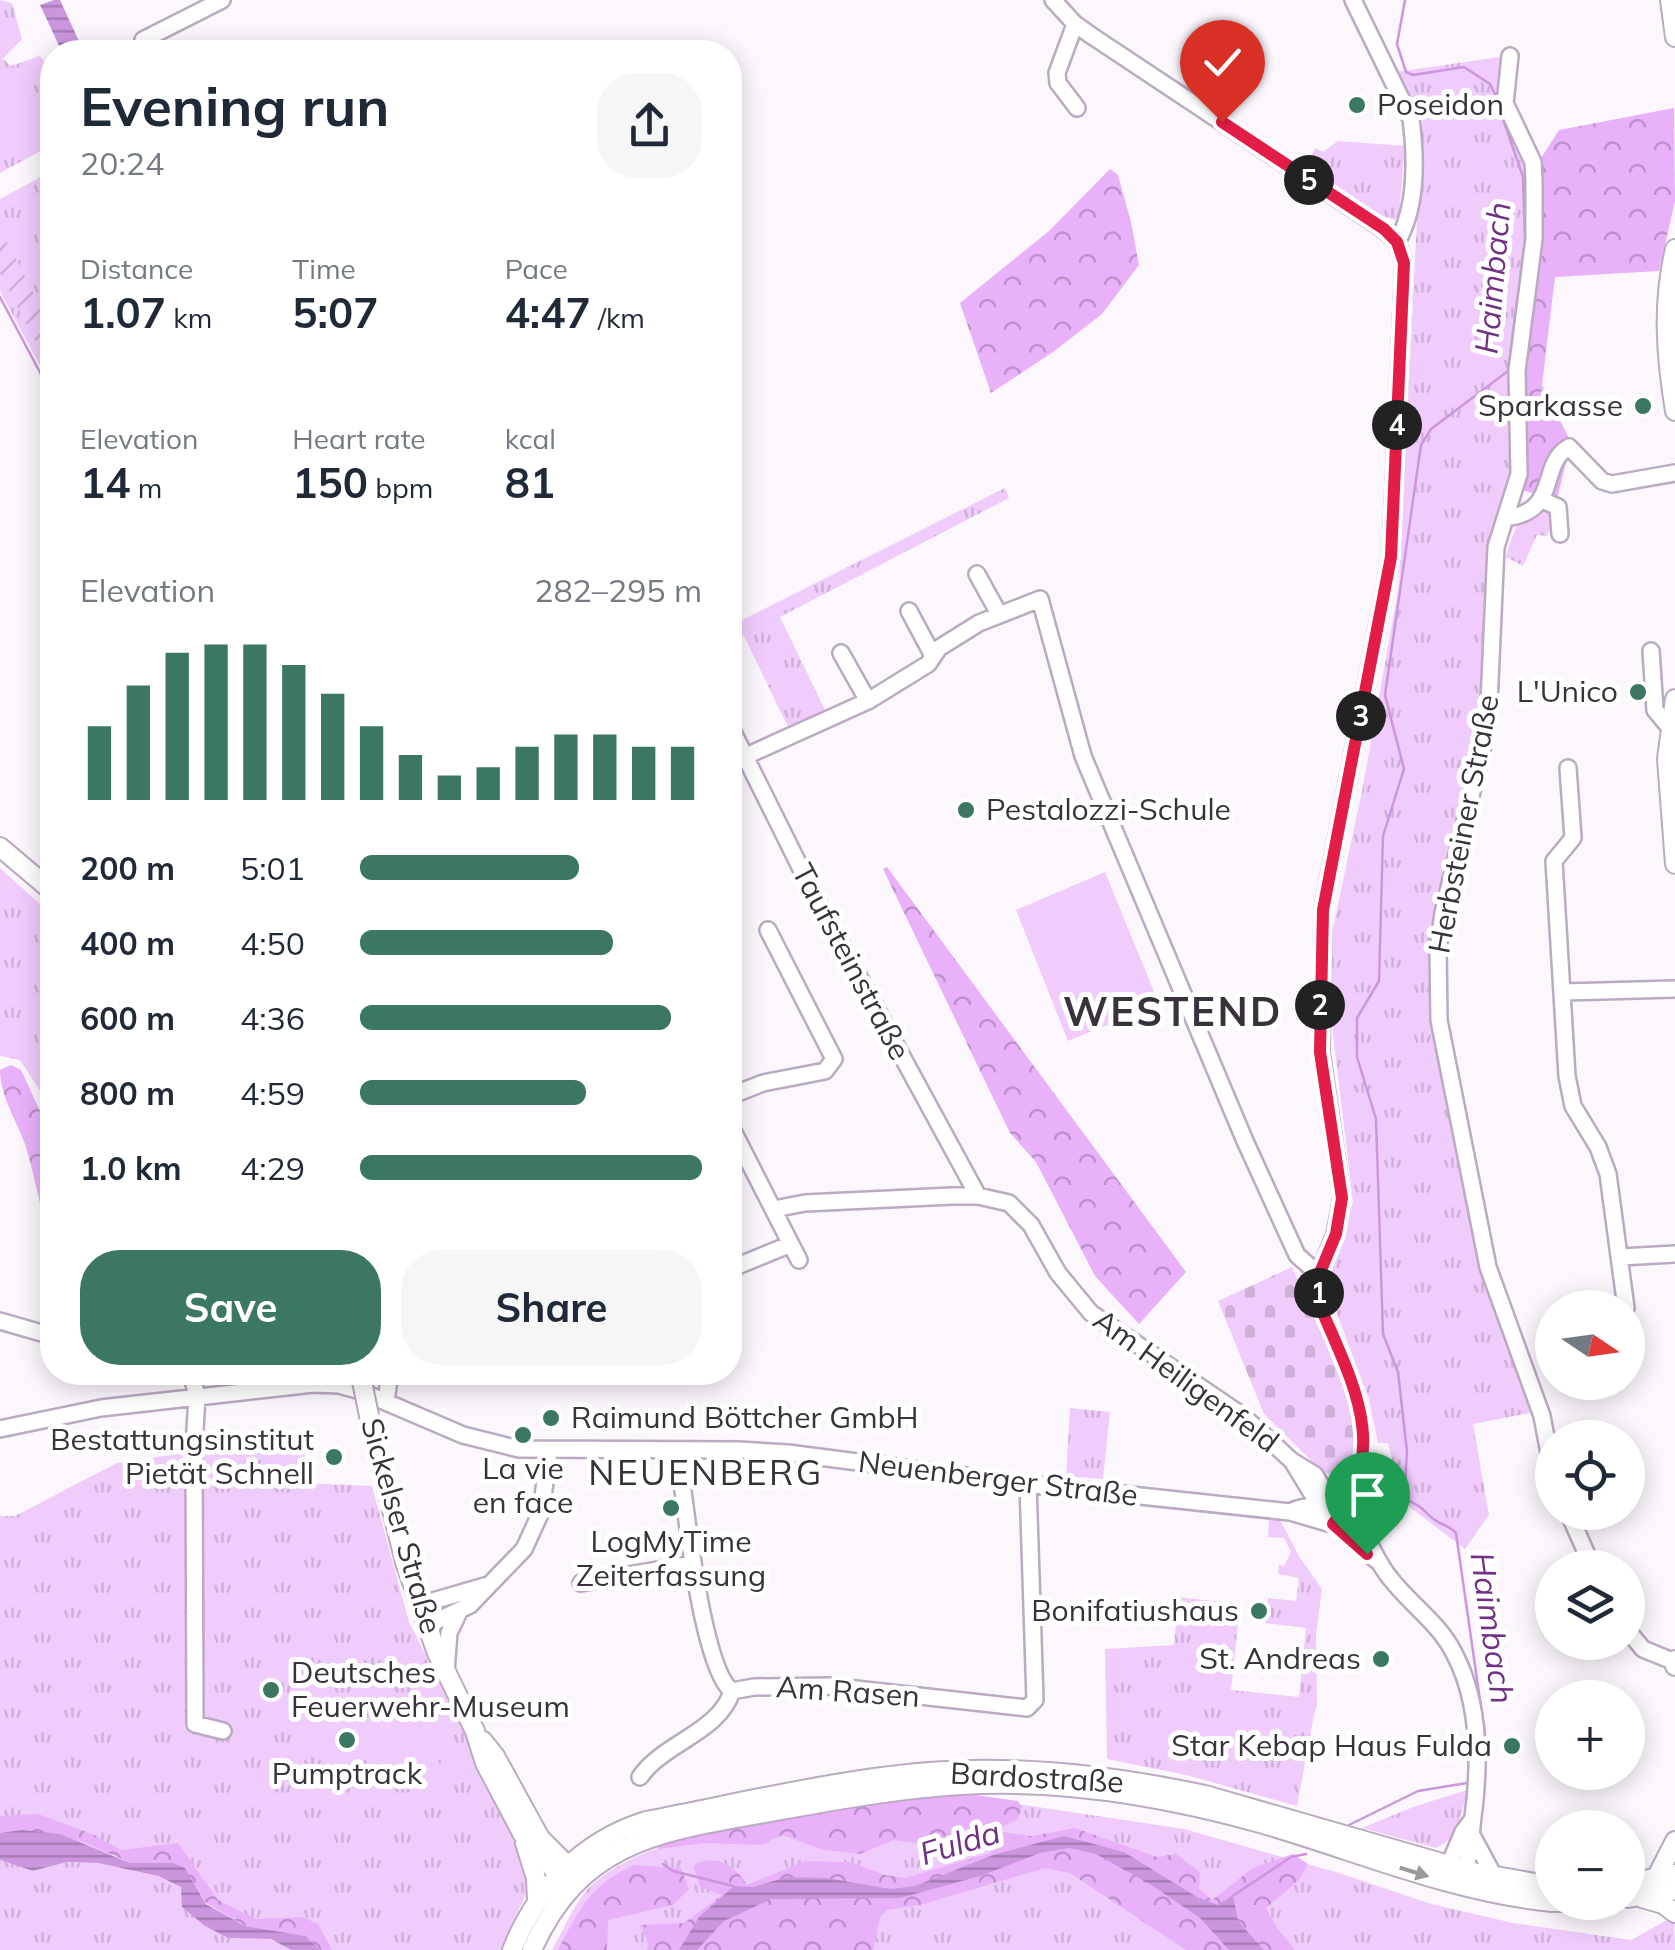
<!DOCTYPE html>
<html lang="en">
<head>
<meta charset="utf-8">
<style>
	body { margin:0; font-family:Mulish,sans-serif; background:#f6f6f7; color:#1f2937; height:100vh; display:flex; flex-direction:column; font-size:38px; white-space:nowrap }
	* { box-sizing:border-box; margin:0 }
	p { font-size:32px; color:#747a83 }
	.icon { flex:none; width:55px; height:55px; fill:none; stroke:currentColor; stroke-width:2; stroke-linecap:round; stroke-linejoin:round }
	.map { position:relative; flex:1; overflow:hidden }
	.details { position:absolute; left:40px; top:40px; width:702px; height:1345px; display:flex; flex-direction:column; background:#fff; border-radius:40px; box-shadow:0 5px 25px #0003 }
	.details>* { flex:none }
	.needle { width:65px; rotate:103deg }
	.controls { position:absolute; left:1535px; top:1290px; display:grid; gap:20px }
	.controls a { display:grid; place-items:center; width:110px; height:110px; border-radius:50%; background:#fff; box-shadow:0 5px 25px #0003; font-size:50px }
	.pin { position:absolute; display:grid; place-items:center; width:85px; height:85px; color:#fff; margin:-102px -42px; border-radius:50% 50% 50% 0; rotate:-45deg; box-shadow:0 0 10px #0007 }
	.pin .icon { rotate:45deg }
	.km { position:absolute; width:50px; height:50px; margin:-25px; border-radius:50%; background:#222; color:#fff; font-size:28px; line-height:50px; text-align:center }
	.round { display:grid; place-items:center; flex:none; width:105px; height:105px; border-radius:40px; background:#f6f6f7 }
	.summary { display:flex; align-items:center; justify-content:space-between; height:170px; padding:0 40px }
	h1 { font-size:55px; font-weight:700; line-height:75px }
	.figures { display:grid; grid-template-columns:repeat(3,1fr); gap:15px; height:170px; padding:10px 40px }
	.figures div { display:grid; align-content:center }
	.figures b { font-size:42px; font-weight:700 }
	.figures small { font-size:28px; font-weight:400 }
	.figures p { font-size:28px }
	.chart { height:280px; padding:20px 40px }
	.chart p { display:flex; justify-content:space-between }
	.chart svg { width:100%; height:180px; margin-top:10px; stroke:#3b7761; stroke-width:6 }
	.button { display:flex; gap:20px; margin-top:auto; padding:20px 40px }
	.button a { flex:1; height:115px; border-radius:40px; background:#3b7761; color:#fff; font-size:40px; font-weight:700; line-height:115px; text-align:center }
	.button a+a { background:#f6f6f7; color:#1f2937 }
	ul { padding:0 40px; list-style:none; font-size:32px }
	li { display:grid; grid-template-columns:160px 120px 1fr; align-items:center; height:75px }
	li i { height:25px; border-radius:12px; background:#3b7761 }
	.map>svg:first-child { display:block }
</style>
</head>
<body>
<div class="map">
<svg width="1675" height="1950" viewBox="0 0 1675 1950">
	<defs>
		<pattern id="grass-tufts" width="24" height="20" patternUnits="userSpaceOnUse" patternTransform="scale(2.5)"><rect width="24" height="20" fill="#f0ccfc"/><path d="M3 7l-1-3M5 7V3M7 7l1-3M15 17l-1-3M17 17v-4M19 17l1-3" fill="none" stroke="#cfb0d9"/></pattern>
		<pattern id="forest-crowns" width="20" height="18" patternUnits="userSpaceOnUse" patternTransform="scale(2.5)"><rect width="20" height="18" fill="#e9b1fa"/><path d="M2 6a3 3 0 1 1 6 0M12 15a3 3 0 1 1 6 0" fill="none" stroke="#be91cc"/></pattern>
		<pattern id="cemetery-stones" width="16" height="16" patternUnits="userSpaceOnUse" patternTransform="scale(2.5)"><rect width="16" height="16" fill="#f0ccfc"/><path d="M2 7V4a2 2 0 0 1 4 0v3zM10 15v-3a2 2 0 0 1 4 0v3z" fill="#cfb0d9"/></pattern>
		<pattern id="garden-furrows" width="10" height="10" patternUnits="userSpaceOnUse" patternTransform="scale(2.5)"><rect width="10" height="10" fill="#f0ccfc"/><path d="M-1 1l2-2M0 10L10 0M9 11l2-2" fill="none" stroke="#cfb0d9"/></pattern>
		<pattern id="water-rules" width="6" height="5" patternUnits="userSpaceOnUse" patternTransform="scale(2.5)"><rect width="6" height="5" fill="#cc96de"/><path d="M0 2.5h6" fill="none" stroke="#a77bb5"/></pattern>
	</defs>
	<rect width="100%" height="100%" fill="#fbf7fd"/>
	<!-- grass -->
	<path fill="url(#grass-tufts)" d="M0 0 12 3 22 39 3 59 11 66 40 56 52 72V145L0 173Z
		M1500 57 1502 105 1530 167 1534 241 1521 341 1517 482 1500 547 1487 710 1440 965 1445 1035 1486 1266 1535 1412 1473 1424 1489 1515 1465 1549 1403 1502 1388 1443H1378L1369 1399 1327 1287 1353 1202 1325 966 1363 786 1399 585 1422 118 1396 72Z
		M1338 141 1405 146 1399 215 1395 220 1377 214 1304 166 1316 148 1323 152Z
		M52 171V388L0 291V199Z
		M1005 488 1009 498 780 617 825 710 788 727 744 636 730 642V626Z
		M1539 504 1549 509 1553 521 1547 536 1537 535 1523 566 1506 557C1512 533 1518 518 1539 504Z
		M0 868 52 915V1117L39 1089 20 1060 0 1056Z
		M1070 1408 1110 1412 1103 1479 1066 1476Z
		M306 1441 303 1483 372 1486 409 1622 516 1835 528 1890 500 1950H320L306 1936 245 1926 185 1869 0 1833V1516H15L117 1463 238 1445Z
		M1269 1518 1280 1520 1299 1556 1322 1589 1316 1634 1317 1708 1315 1709 1297 1806 1186 1775 1107 1759 1105 1649 1174 1645 1178 1597 1240 1604 1231 1690 1299 1697 1306 1628 1265 1623 1268 1598 1296 1601 1299 1578 1278 1574 1279 1565 1284 1566 1291 1552 1284 1538 1268 1537Z
		M1467 1790C1462 1812 1459 1839 1436 1848L1362 1828 1413 1807Z
		M965 1796 1184 1829 1339 1873 1431 1904 1513 1923 1631 1940 1674 1916 1675 1950H552C563 1931 573 1906 587 1890 652 1819 870 1808 965 1796Z
		M0 1860 33 1871 67 1862 98 1863 158 1876 181 1887 228 1938 271 1939 291 1950H0Z"/>
	<!-- forest -->
	<path fill="url(#forest-crowns)" d="M1674 108 1675 201 1659 271 1555 277 1542 385 1571 442 1557 499 1521 490 1527 452 1524 388 1542 195 1541 158 1559 130Z
		M1110 169 1118 175 1131 222 1139 265 1102 314 1053 352 991 393 960 303 1049 231Z
		M887 867 1186 1272 1139 1324 1095 1276 1036 1162 1010 1133 883 869Z
		M11 1065 21 1070 52 1137V1235C38 1206 35 1175 25 1144 16 1120 0 1095 0 1070Z
		M961 1793 1018 1801 1022 1807 1017 1820 987 1833 967 1829 923 1844 894 1840 860 1854 824 1850 782 1835 761 1845 704 1843 659 1849 657 1845 747 1821Z
		M38 1814 92 1834 121 1850 178 1843 218 1900 256 1919 303 1917 318 1924 332 1950H320L306 1936 245 1926 206 1903 185 1869 173 1863H130L84 1842 22 1830 0 1833V1816Z
		M1075 1828 1157 1857 1176 1854 1200 1872 1199 1889 1212 1900 1253 1868 1293 1854 1308 1864 1299 1880 1266 1908 1277 1928 1295 1950H1186L1070 1873 1045 1868 920 1905 887 1910 880 1917 873 1950H647L648 1943 640 1925 684 1923 722 1895 700 1887 693 1866C714 1852 736 1866 747 1885L805 1861 850 1862 885 1875 905 1878 990 1853 1002 1832 1031 1836Z
		M633 1865 681 1868 689 1889 673 1905 608 1920 607 1950H558C579 1909 590 1886 633 1865Z"/>
	<!-- cemetery -->
	<path fill="url(#cemetery-stones)" d="M1292 1267C1310 1308 1390 1443 1336 1475L1324 1473 1264 1414 1218 1301Z"/>
	<!-- garden -->
	<path fill="url(#garden-furrows)" d="M0 229 52 328V373L0 273Z"/>
	<!-- pitch -->
	<path fill="#f0ccfc" d="M26 76 52 138 18 153 0 110V87Z
		M1105 872 1159 1004 1068 1041 1016 910Z
		M392 1698 400 1700 440 1764 438 1771C401 1764 406 1787 366 1764L372 1711Z
		M324 1709C336 1709 344 1719 358 1719 365 1741 367 1761 344 1771L329 1762 333 1743 317 1721 319 1711Z"/>
	<!-- water -->
	<path fill="url(#water-rules)" d="M54 0H60L84 52H62L40 5Z
		M22 1830 60 1834 130 1863H173L185 1868 206 1904 245 1926 306 1936 320 1950H291L271 1939 228 1938 205 1926 182 1907 181 1887 158 1876 98 1863 67 1862 33 1871 0 1860V1833Z
		M1064 1836 1124 1852 1197 1897 1218 1905 1233 1895 1238 1921 1264 1950H1229L1200 1918 1153 1886 1096 1854 1069 1848 1040 1853 980 1876 900 1898 771 1899 724 1921 697 1950H679L699 1917 734 1886 753 1887 787 1877 826 1878 891 1889 915 1886 993 1855Z"/>
	<g fill="none" stroke-linecap="round" stroke-linejoin="round">
		<!-- stream -->
		<path stroke="#cc96de" stroke-width="2.5" d="M1405 0 1397 44 1406 72 1413 75 1464 67 1490 84 1498 100
			M0 297 52 395
			M1488 1756 1456 1533C1449 1525 1443 1526 1435 1520 1424 1513 1426 1508 1409 1501L1405 1484 1407 1452 1398 1372 1383 1334 1376 1119 1357 1057V1018L1379 981 1383 836 1404 769 1385 695 1421 445 1431 429 1508 371 1525 241 1523 177 1501 113
			M1349 1825 1418 1791 1467 1783
			M663 1864 673 1871 733 1886
			M1234 1895 1291 1857 1306 1854"/>
		<!-- minor casing -->
		<g stroke="#bca9c2" stroke-width="20">
			<path id="minor" d="M1053 0 1075 24 1092 36 1383 229 1397 242 1404 263 1391 557 1323 909 1321 1052 1342 1198 1335 1234 1319 1275 1320 1306C1352 1382 1392 1449 1333 1524
				M1353 0 1411 119C1416 157 1417 208 1397 242
				M1075 24 1057 73 1058 83 1077 108
				M143 40 222 0
				M1510 56 1505 103 1533 162 1534 180V239L1517 371 1519 474 1496 547 1488 725 1443 913 1438 949 1439 1020 1488 1267 1542 1416 1552 1469
				M1542 500 1558 507 1560 534
				M1505 518C1561 512 1538 464 1569 447L1602 481 1612 484 1675 473
				M977 574 999 614
				M909 611 932 654
				M1651 651 1655 710 1670 728
				M841 653 868 701
				M730 726 810 887 978 1196
				M746 756 868 701 928 664 939 648 979 623 1040 599 1083 756 1245 1141 1297 1255 1319 1275
				M1568 768 1573 838 1554 861 1567 1076 1573 1106 1598 1147 1608 1174 1626 1308
				M1564 992 1675 989
				M730 1096 763 1083 825 1071 834 1059 768 930
				M730 1125 799 1260
				M774 1209 805 1203 952 1196H978L1009 1203 1031 1225 1058 1273 1091 1313 1243 1416 1292 1461 1315 1475 1330 1501 1326 1522
				M1621 1257 1675 1254
				M730 1269 791 1244
				M0 1321 52 1336
				M185 1372 193 1380 197 1397 194 1446 195 1724 223 1731
				M386 1402 390 1372
				M0 1429 101 1408 313 1384 339 1385 360 1391 463 1435 519 1449 738 1450 788 1453 1028 1484 1290 1512 1338 1526 1376 1560
				M678 1450C684 1495 701 1668 732 1691
				M1294 1464 1314 1497 1319 1514
				M1290 1512C1302 1506 1314 1505 1327 1507 1364 1513 1369 1553 1390 1578 1410 1604 1439 1623 1454 1653 1480 1702 1480 1765 1473 1817 1470 1838 1473 1858 1460 1876
				M1568 1512 1593 1568
				M581 1583 693 1564
				M419 1605 488 1585
				M426 1626 470 1605 524 1549 541 1512 549 1451
				M1628 1631 1643 1649 1675 1662
				M446 1671 449 1633 459 1612
				M732 1691 754 1687 829 1686 1027 1708 1035 1700 1028 1484
				M640 1777C663 1743 720 1732 732 1691
				M1473 1837 1495 1878
				M1452 1875 1449 1865 1463 1832 1472 1820"/>
		</g>
		<!-- major casing -->
		<g stroke="#bca9c2" stroke-width="22">
			<path id="major" d="M1670 0 1675 37
				M1675 249C1662 304 1666 356 1675 411
				M1675 699 1667 759 1675 864
				M0 847 52 891
				M372 1430 405 1562 437 1653 475 1731 485 1763 522 1833 563 1880
				M1675 1660V1666
				M483 1741 495 1756 540 1838 576 1874
				M525 1843 536 1878 537 1900
				M1656 1878 1675 1841
				M1628 1883 1675 1874
				M1628 1898 1675 1890
				M1642 1898 1663 1904 1675 1913
				M1557 1902H1580
				M512 1950C537 1888 582 1841 646 1821 762 1799 883 1767 1001 1770 1070 1771 1138 1781 1205 1795L1473 1872 1552 1886
				M532 1950C579 1844 655 1832 759 1814 826 1802 893 1789 961 1785 1063 1779 1163 1796 1260 1823 1357 1851 1451 1892 1552 1902"/>
		</g>
		<!-- minor -->
		<use href="#minor" stroke="#fff" stroke-width="15"/>
		<!-- major -->
		<use href="#major" stroke="#fff" stroke-width="18"/>
		<!-- major-bridge casing -->
		<g stroke="#bca9c2" stroke-width="22" stroke-linecap="butt">
			<path id="major-bridge" d="M360 1372 372 1430"/>
		</g>
		<!-- major-bridge -->
		<use href="#major-bridge" stroke="#fff" stroke-width="18"/>
	</g>
	<!-- one-way arrows -->
	<defs><path id="oneway-solid" d="M-6-.8H1V-3.2L6.5 0L1 3.2V.8H-6Z" transform="scale(2.5)"/></defs>
	<use fill="#9c989d" href="#oneway-solid" transform="translate(1414 1872) rotate(17)"/>
	<g fill="none" stroke-linecap="round" stroke-linejoin="round">
		<!-- route casing -->
		<g stroke="#fff" stroke-width="20">
			<path id="route" d="M1222 122 1384 229 1397 242 1404 263 1391 557 1323 910 1320 1052 1342 1198 1336 1234 1319 1275 1320 1306C1352 1382 1392 1449 1333 1524L1367 1554"/>
		</g>
		<!-- route -->
		<use href="#route" stroke="#e11d48" stroke-width="12"/>
	</g>
	<!-- markers -->
	<g fill="#3b7761" stroke="#fff" stroke-width="4">
		<circle cx="1357" cy="105" r="10"/>
		<circle cx="1643" cy="406" r="10"/>
		<circle cx="1638" cy="692" r="10"/>
		<circle cx="966" cy="810" r="10"/>
		<circle cx="551" cy="1418" r="10"/>
		<circle cx="523" cy="1435" r="10"/>
		<circle cx="334" cy="1457" r="10"/>
		<circle cx="671" cy="1508" r="10"/>
		<circle cx="1259" cy="1611" r="10"/>
		<circle cx="1381" cy="1659" r="10"/>
		<circle cx="271" cy="1690" r="10"/>
		<circle cx="347" cy="1740" r="10"/>
		<circle cx="1512" cy="1746" r="10"/>
	</g>
	<g text-anchor="middle" stroke-width="10" stroke-linejoin="round" paint-order="stroke">
		<!-- poi labels -->
		<g font-size="30" fill="#39313b" stroke="#fff" text-anchor="end">
			<text x="1377" y="115" text-anchor="start">Poseidon</text>
			<text x="1623" y="416">Sparkasse</text>
			<text x="1618" y="702">L'Unico</text>
			<text x="986" y="820" text-anchor="start">Pestalozzi-Schule</text>
			<text x="571" y="1428" text-anchor="start">Raimund Böttcher GmbH</text>
			<text x="314" y="1450">Bestattungsinstitut<tspan x="314" dy="34">Pietät Schnell</tspan></text>
			<text x="523" y="1479" text-anchor="middle">La vie<tspan x="523" dy="34">en face</tspan></text>
			<text x="671" y="1552" text-anchor="middle">LogMyTime<tspan x="671" dy="34">Zeiterfassung</tspan></text>
			<text x="1239" y="1621">Bonifatiushaus</text>
			<text x="1361" y="1669">St. Andreas</text>
			<text x="291" y="1683" text-anchor="start">Deutsches<tspan x="291" dy="34">Feuerwehr-Museum</tspan></text>
			<text x="1492" y="1756">Star Kebap Haus Fulda</text>
			<text x="347" y="1784" text-anchor="middle">Pumptrack</text>
		</g>
		<!-- street labels -->
		<g font-size="30" fill="#39313b" stroke="#fff">
			<text transform="translate(1464 824) rotate(-79)" y="10">Herbsteiner Straße</text>
			<text transform="translate(851 962) rotate(62)" y="10">Taufsteinstraße</text>
			<text transform="translate(1186 1381) rotate(36)" y="10">Am Heiligenfeld</text>
			<text transform="translate(998 1479) rotate(7)" y="10">Neuenberger Straße</text>
			<text transform="translate(401 1526) rotate(74)" y="10">Sickelser Straße</text>
			<text transform="translate(848 1692) rotate(4)" y="10">Am Rasen</text>
			<text transform="translate(1037 1778) rotate(3)" y="10">Bardostraße</text>
		</g>
		<!-- water labels -->
		<g font-size="32" font-style="italic" fill="#713084" stroke="#fff">
			<text transform="translate(1493 278) rotate(-85)" y="11">Haimbach</text>
			<text transform="translate(1492 1628) rotate(82)" y="11">Haimbach</text>
			<text transform="translate(960 1843) rotate(-17)" y="11">Fulda</text>
		</g>
		<!-- quarter labels -->
		<g font-size="35" letter-spacing="2.5" fill="#39313b" stroke="#fff">
			<text x="706" y="1485">NEUENBERG</text>
		</g>
		<!-- district labels -->
		<g font-size="40" font-weight="bold" letter-spacing="2.5" fill="#39313b" stroke="#fff">
			<text x="1173" y="1026">WESTEND</text>
		</g>
	</g>
</svg>
<div class="controls">
<a><svg class="needle" viewBox="-14 -14 28 28"><path d="M0-13l5 13h-10z" fill="#e53935"/><path d="M0 13l5-13h-10z" fill="#747a83"/></svg></a>
<a><svg class="icon" aria-label="locate" viewBox="0 0 24 24"><circle cx="12" cy="12" r="6"/><path d="M12 2v4M12 18v4M2 12h4M18 12h4"/></svg></a>
<a><svg class="icon" aria-label="layers" viewBox="0 0 24 24"><path d="M12 4l9 5-9 5-9-5zM3 14l9 5 9-5"/></svg></a>
<a>+</a>
<a>−</a>
</div>
<div class="pin" style="left:1367px;top:1554px;background:#1e9e55"><svg class="icon" aria-label="arrive" viewBox="0 0 24 24"><path d="M6 21V4h12l-3 4 3 4H6"/></svg></div>
<div class="pin" style="left:1222px;top:122px;background:#d93025"><svg class="icon" aria-label="check" viewBox="0 0 24 24"><path d="M5 12l5 5 9-10"/></svg></div>
<b class="km" style="left:1319px;top:1293px">1</b>
<b class="km" style="left:1320px;top:1005px">2</b>
<b class="km" style="left:1361px;top:716px">3</b>
<b class="km" style="left:1397px;top:425px">4</b>
<b class="km" style="left:1309px;top:180px">5</b>
<section class="details">
<div class="summary"><div><h1>Evening run</h1><p>20:24</p></div><a class="round"><svg class="icon" aria-label="share" viewBox="0 0 24 24"><path d="M12 15V3M7 8l5-5 5 5M5 13v7h14v-7"/></svg></a></div>
<div class="figures">
<div><p>Distance</p><b>1.07<small> km</small></b></div>
<div><p>Time</p><b>5:07</b></div>
<div><p>Pace</p><b>4:47<small> /km</small></b></div>
</div>
<div class="figures">
<div><p>Elevation</p><b>14<small> m</small></b></div>
<div><p>Heart rate</p><b>150<small> bpm</small></b></div>
<div><p>kcal</p><b>81</b></div>
</div>
<div class="chart"><p><span>Elevation</span>282–295 m</p>
<svg viewBox="0 0 160 44" preserveAspectRatio="none"><path d="M5 44V26M15 44V16M25 44V8M35 44V6M45 44V6M55 44V11M65 44V18M75 44V26M85 44V33M95 44V38M105 44V36M115 44V31M125 44V28M135 44V28M145 44V31M155 44V31"/></svg>
</div>
<ul>
<li><b>200 m</b>5:01<i style="width:64%"></i></li>
<li><b>400 m</b>4:50<i style="width:74%"></i></li>
<li><b>600 m</b>4:36<i style="width:91%"></i></li>
<li><b>800 m</b>4:59<i style="width:66%"></i></li>
<li><b>1.0 km</b>4:29<i style="width:100%"></i></li>
</ul>
<div class="button"><a>Save</a><a>Share</a></div>
</section>
</div>
</body>
</html>
